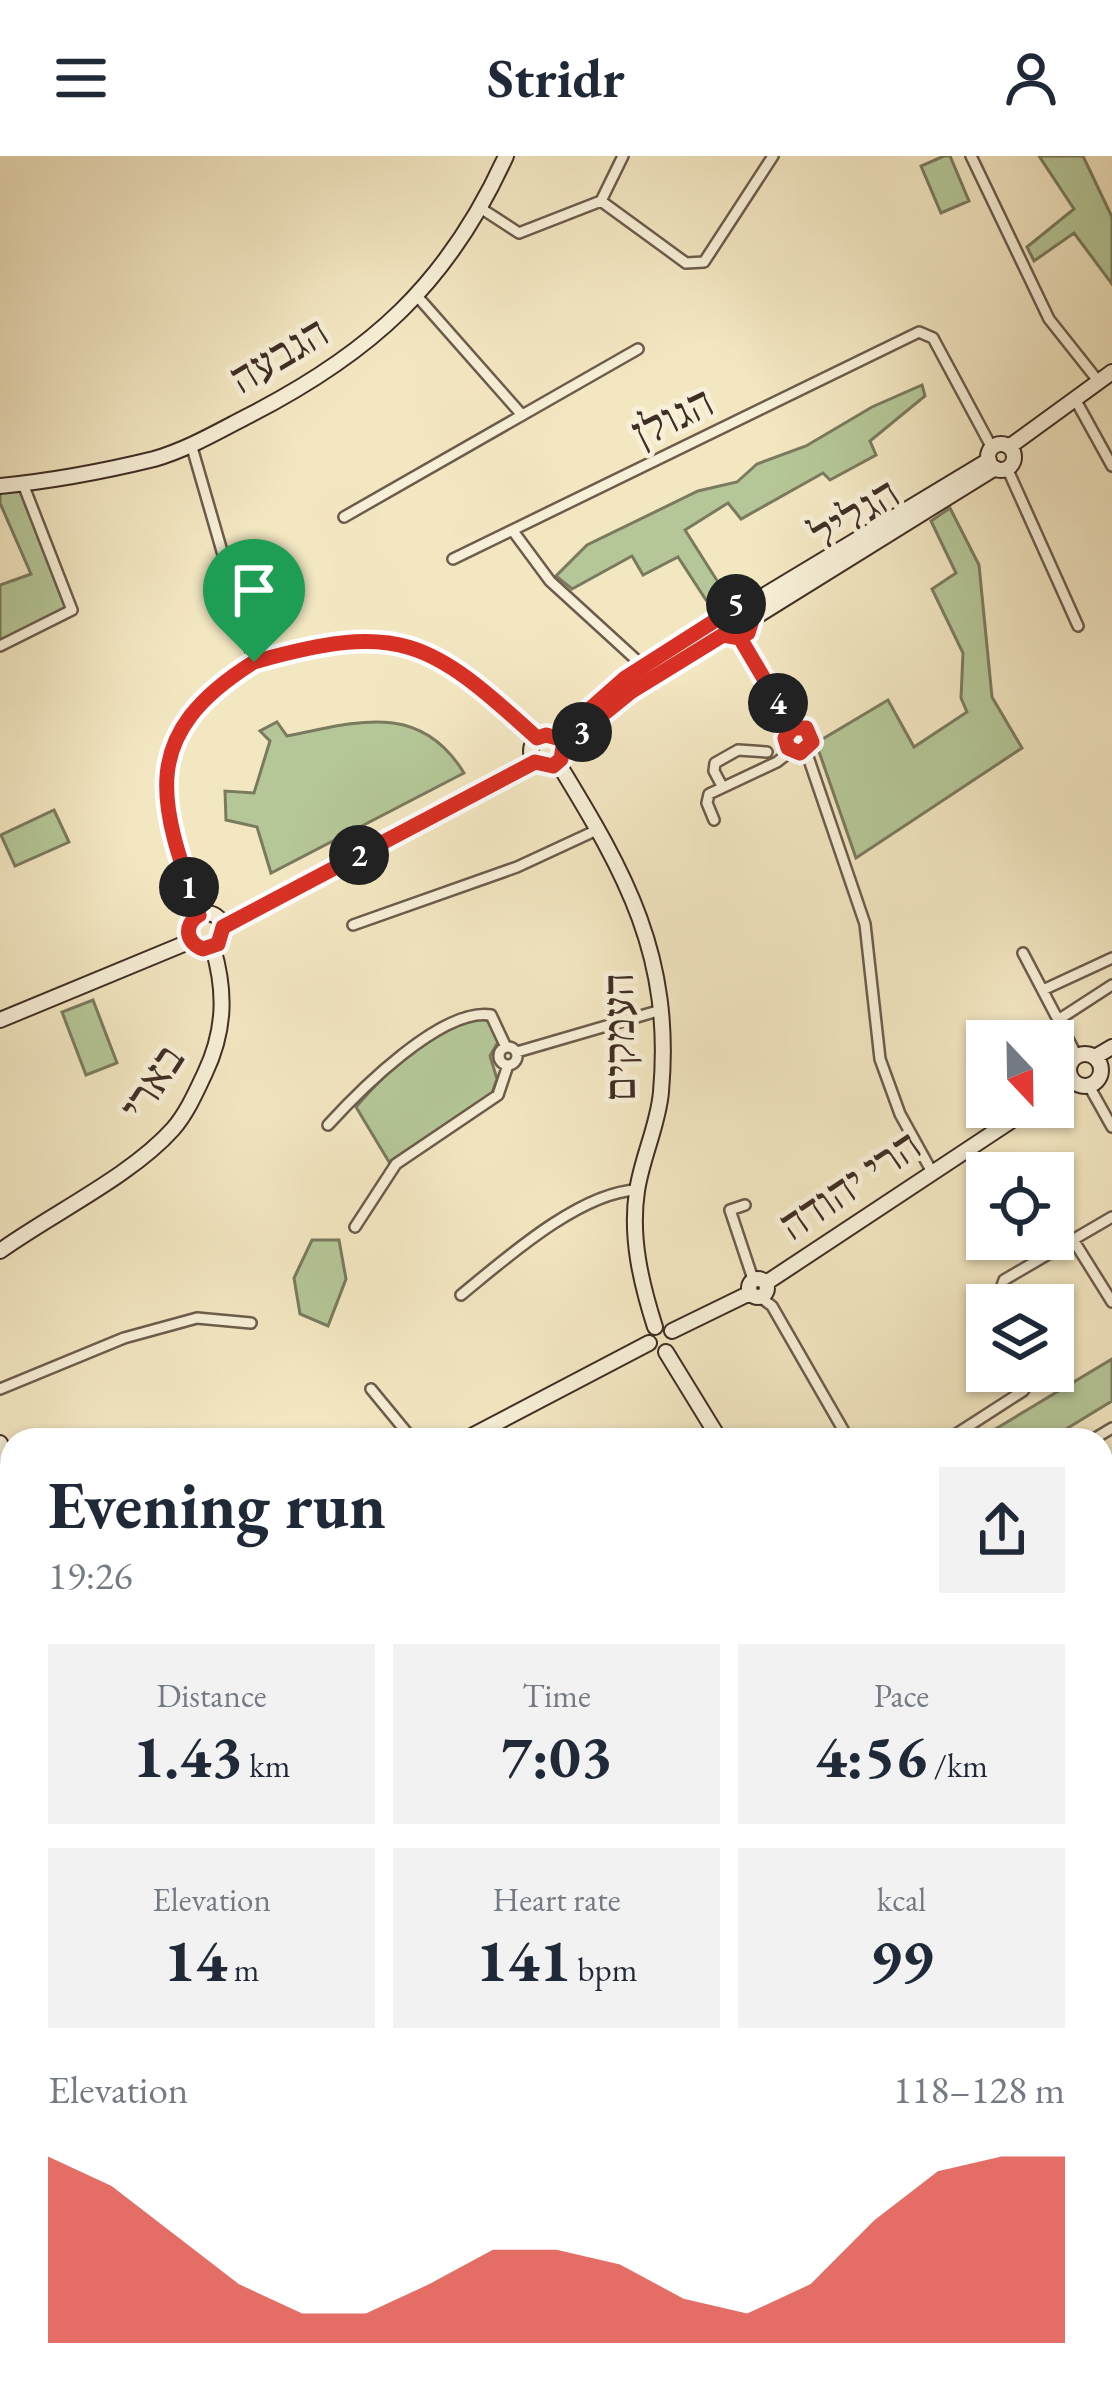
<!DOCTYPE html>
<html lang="en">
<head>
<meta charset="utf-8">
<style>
	body { margin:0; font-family:"EB Garamond","Frank Ruhl Libre",serif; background:#f2f2f3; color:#1f2937; height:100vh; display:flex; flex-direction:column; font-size:45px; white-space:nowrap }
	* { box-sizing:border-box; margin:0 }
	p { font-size:39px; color:#747a83 }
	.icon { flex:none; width:66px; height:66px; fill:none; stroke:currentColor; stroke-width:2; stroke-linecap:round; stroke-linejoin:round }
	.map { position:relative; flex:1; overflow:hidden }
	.panel { position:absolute; left:0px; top:1272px; width:1113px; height:975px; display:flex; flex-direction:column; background:#fff; border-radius:36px 36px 0 0; box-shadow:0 3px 9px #0004 }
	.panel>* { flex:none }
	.needle { width:78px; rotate:158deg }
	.fabs { position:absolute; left:966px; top:864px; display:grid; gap:24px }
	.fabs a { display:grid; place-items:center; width:108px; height:108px; border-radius:0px; background:#fff; box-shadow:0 3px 9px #0004; font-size:60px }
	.pin { position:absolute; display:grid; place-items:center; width:102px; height:102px; color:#fff; margin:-123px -51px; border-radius:50% 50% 50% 0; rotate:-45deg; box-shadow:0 0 12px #0007 }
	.pin .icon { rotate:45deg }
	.km { position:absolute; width:60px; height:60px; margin:-30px; border-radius:50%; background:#222; color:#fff; font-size:33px; line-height:60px; text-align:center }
	.round { display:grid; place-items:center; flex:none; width:126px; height:126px; border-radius:0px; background:#f2f2f3 }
	.summary { display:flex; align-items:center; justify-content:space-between; height:204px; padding:0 48px }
	h1 { font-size:66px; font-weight:700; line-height:90px }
	.stats { display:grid; grid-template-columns:repeat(3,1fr); gap:18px; height:204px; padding:12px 48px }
	.stats div { display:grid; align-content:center; border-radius:0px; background:#f2f2f3; text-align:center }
	.stats b { font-size:60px; font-weight:700 }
	.stats small { font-size:33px; font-weight:400 }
	.stats p { font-size:33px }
	.chart { height:336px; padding:24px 48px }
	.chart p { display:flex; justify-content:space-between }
	.chart svg { width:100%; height:216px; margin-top:12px; fill:#d93025; opacity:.7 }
	header { display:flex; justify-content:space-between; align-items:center; height:156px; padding:0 48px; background:#fff; font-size:54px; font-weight:700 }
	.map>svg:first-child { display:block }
</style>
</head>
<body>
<header><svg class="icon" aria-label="menu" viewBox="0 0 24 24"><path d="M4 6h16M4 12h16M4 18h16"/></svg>Stridr<svg class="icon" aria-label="person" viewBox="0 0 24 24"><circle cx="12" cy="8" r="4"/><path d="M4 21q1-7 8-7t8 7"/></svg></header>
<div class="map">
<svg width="1112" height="2246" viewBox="0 0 1112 2246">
	<rect width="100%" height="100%" fill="#f3e7c2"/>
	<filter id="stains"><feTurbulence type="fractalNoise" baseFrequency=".00167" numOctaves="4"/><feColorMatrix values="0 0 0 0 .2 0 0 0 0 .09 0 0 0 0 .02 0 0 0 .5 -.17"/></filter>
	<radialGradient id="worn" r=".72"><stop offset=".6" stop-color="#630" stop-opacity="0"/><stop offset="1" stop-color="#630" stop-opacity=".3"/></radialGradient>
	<!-- park -->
	<path fill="#b5c798" stroke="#7a7a5e" stroke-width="3" d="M944 0H950L969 45 941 57 921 10Z
		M1039 0H1083L1112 61V128L1074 77 1034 105 1027 91 1074 53Z
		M922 229 925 240 870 285 876 299 830 324 823 317 741 363 728 347 685 374 723 434 706 444 678 401 643 419 632 400 572 433 556 420 587 389 698 335 737 326 757 308 806 290 872 251Z
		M23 328 72 454 0 490V429L31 418 0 347V330Z
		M950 352 979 409 992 541 1022 592 856 702 816 587 888 544 914 591 967 556 961 542 963 497 932 433 956 417 931 365Z
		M277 566 287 580C357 566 420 545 464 617L271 717 257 671 226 664 225 635 254 637 270 585 260 575Z
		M54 654 69 686 15 710 1 679Z
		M93 844 117 907 86 919 62 856Z
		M480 862 491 866 498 886 490 900 497 923 492 937 389 1006 356 951C387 915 432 872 480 862Z
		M312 1084H339L346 1123 328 1170 300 1158 294 1122Z
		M1112 1203V1245L1048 1284H977Z"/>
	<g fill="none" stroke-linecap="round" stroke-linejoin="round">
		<!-- street casing -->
		<g stroke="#6d5c4c" stroke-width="14">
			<path id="street" d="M971 0 1049 163 1099 226
				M601 45 686 107 704 106 773 0
				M482 53 519 77 601 45 623 0
				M417 140 522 259
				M1075 243 1112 310
				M191 288 254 506
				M1007 312 1078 470
				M344 361 638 193
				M513 375 550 425 643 510
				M453 403 919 176 933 182 992 292
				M739 482 793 571
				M0 490 72 454 23 328
				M785 583a13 13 0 1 1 26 0a13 13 0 1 1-26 0Z
				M806 595 865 768 880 903 900 958 932 1016
				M722 630 714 615 715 607 738 594 767 596
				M714 664 707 647 709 638 777 606 791 595
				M199 759C184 718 160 669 164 625 173 517 328 458 419 493 466 512 501 549 537 582
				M353 769 517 711 599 673
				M1023 797 1077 900
				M1043 834 1112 802
				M1058 864 1112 829
				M499 900a9 9 0 1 1 18 0a9 9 0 1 1-18 0Z
				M517 896 661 854
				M1089 930 1112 971
				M328 969C359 935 442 851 491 859L506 891
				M745 1049 730 1054 753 1123
				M355 1071 396 1008 498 939 508 909
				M1072 1082 1112 1146
				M461 1139C505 1103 580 1036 637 1034
				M760 1141 772 1150 849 1284
				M995 1149 1004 1124 1112 1061
				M0 1233 124 1182 197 1162 251 1167
				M371 1233 413 1284
				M947 1284 1023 1235 1031 1224 1027 1215
				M1092 1284 1112 1272
				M0 1446 12 1454
				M1101 1524 1108 1535
				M1101 1563H1112
				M557 2235 561 2246
				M717 2235 719 2246"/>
		</g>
		<!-- secondary casing -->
		<g stroke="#402e25" stroke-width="18">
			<path id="secondary" d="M988 301a13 13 0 1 1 26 0a13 13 0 1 1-26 0Z
				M1009 291 1112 216
				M0 330C51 325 105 315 154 303 186 294 217 276 246 261 370 198 448 128 506 0
				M716 465a18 18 0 1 1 36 0a18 18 0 1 1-36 0Z
				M745 451 989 304
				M752 463 995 312
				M531 595a16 16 0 1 1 32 0a16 16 0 1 1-32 0Z
				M557 582 625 522 716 464
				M563 591 631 535 723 479
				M558 607C626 718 673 800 661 936 658 970 642 1001 637 1035 630 1081 641 1127 655 1171
				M188 775a18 18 0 1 1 36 0a18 18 0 1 1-36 0Z
				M223 771 535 606
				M0 864 191 785
				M1069 914a16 16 0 1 1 32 0a16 16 0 1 1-32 0Z
				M1095 901 1112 891
				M1053 938 1072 925
				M0 1095C53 1057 131 1020 173 973 187 957 196 936 205 917 225 875 226 836 213 792
				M749 1132a9 9 0 1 1 18 0a9 9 0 1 1-18 0Z
				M766 1127 1032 951
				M672 1175 750 1137
				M666 1196 720 1284
				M464 1284 649 1187
				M0 1287 12 1315
				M0 1755H12
				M1101 1917 1112 1915
				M1101 1934 1112 1932
				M0 1943 12 1947
				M0 1975 12 1990
				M140 2235 164 2242 188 2235"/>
		</g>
		<!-- street -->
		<use href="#street" stroke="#f7efd7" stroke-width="9"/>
		<!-- secondary -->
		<use href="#secondary" stroke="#f7efd7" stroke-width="14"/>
	</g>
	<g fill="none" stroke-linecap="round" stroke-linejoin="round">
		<!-- route casing -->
		<g stroke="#fff" stroke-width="24">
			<path id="route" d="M254 506C136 580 159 645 199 759 183 769 186 787 203 793L218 788 223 771 535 606 553 610 561 603 563 591 632 535 723 479 740 482 793 572H806L812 586 800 597 788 592 785 582 793 572 740 482 748 477 752 464 739 448 724 450 716 464 625 522 557 582 546 579 537 582C429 483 399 465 254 506"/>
		</g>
		<!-- route -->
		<use href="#route" stroke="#d93025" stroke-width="15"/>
	</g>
	<g text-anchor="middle" stroke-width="10" stroke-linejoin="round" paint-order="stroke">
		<!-- street labels -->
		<g font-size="45" fill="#402e25" stroke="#f7efd7">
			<text transform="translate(278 198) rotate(-31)" y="16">הגבעה</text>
			<text transform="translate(672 260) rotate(-26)" y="16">הגולן</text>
			<text transform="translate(854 357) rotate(-32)" y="16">הגליל</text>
			<text transform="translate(618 881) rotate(-91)" y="16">העמקים</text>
			<text transform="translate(151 926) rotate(-57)" y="16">בארי</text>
			<text transform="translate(849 1028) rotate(-34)" y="16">הרי יהודה</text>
		</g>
	</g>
	<rect width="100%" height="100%" filter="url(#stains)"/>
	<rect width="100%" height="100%" fill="url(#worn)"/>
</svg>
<div class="fabs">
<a><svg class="needle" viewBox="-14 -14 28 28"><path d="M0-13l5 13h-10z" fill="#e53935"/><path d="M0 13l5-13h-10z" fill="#747a83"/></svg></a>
<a><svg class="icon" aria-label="locate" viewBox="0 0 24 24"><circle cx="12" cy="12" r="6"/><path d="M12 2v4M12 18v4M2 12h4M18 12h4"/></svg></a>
<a><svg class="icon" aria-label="layers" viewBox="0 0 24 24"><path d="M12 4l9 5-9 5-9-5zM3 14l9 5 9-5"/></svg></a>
</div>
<div class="pin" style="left:254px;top:506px;background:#1e9e55"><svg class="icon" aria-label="arrive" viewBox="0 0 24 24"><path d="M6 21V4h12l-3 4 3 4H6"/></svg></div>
<b class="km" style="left:189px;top:731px">1</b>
<b class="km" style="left:359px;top:699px">2</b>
<b class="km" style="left:582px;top:576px">3</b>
<b class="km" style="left:778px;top:547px">4</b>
<b class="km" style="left:736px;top:448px">5</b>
<section class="panel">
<div class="summary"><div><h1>Evening run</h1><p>19:26</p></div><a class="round"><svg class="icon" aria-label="share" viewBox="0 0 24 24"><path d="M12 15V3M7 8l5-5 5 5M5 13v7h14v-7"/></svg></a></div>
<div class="stats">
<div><p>Distance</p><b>1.43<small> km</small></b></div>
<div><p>Time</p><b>7:03</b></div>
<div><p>Pace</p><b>4:56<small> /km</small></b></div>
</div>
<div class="stats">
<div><p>Elevation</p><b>14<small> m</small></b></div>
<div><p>Heart rate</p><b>141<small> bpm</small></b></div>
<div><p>kcal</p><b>99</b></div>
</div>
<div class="chart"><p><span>Elevation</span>118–128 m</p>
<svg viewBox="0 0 160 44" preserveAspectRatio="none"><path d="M0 44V6L10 12L20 22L30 32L40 38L50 38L60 32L70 25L80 25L90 28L100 35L110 38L120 32L130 19L140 9L150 6L160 6V44z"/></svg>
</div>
</section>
</div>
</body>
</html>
